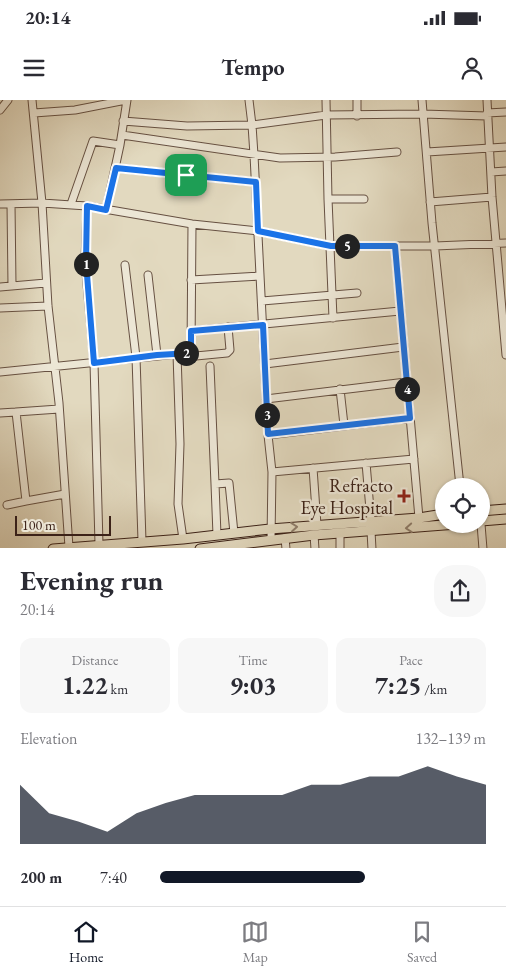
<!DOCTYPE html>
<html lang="en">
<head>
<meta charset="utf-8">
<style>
	body { margin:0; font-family:"EB Garamond",serif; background:#f7f7f7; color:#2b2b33; height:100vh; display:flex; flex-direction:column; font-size:19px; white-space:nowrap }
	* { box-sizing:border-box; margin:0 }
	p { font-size:16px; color:#7c7c81 }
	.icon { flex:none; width:28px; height:28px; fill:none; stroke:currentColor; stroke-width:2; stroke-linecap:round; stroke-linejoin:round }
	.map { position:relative; height:448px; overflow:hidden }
	.details { display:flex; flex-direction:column; background:#fff; flex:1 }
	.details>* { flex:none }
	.controls { position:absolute; left:435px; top:378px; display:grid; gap:10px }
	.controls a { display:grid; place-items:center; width:55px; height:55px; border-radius:50%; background:#fff; box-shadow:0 1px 4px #0004; font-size:25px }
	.scale { position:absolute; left:15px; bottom:12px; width:96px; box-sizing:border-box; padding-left:5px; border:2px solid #3c2218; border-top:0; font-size:14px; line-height:18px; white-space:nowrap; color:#3c2218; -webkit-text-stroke:4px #ece6d5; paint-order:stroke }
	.pin { position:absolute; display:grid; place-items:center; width:42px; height:42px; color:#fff; margin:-21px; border-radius:10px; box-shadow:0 2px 8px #0006 }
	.km { position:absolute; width:25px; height:25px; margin:-12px; border-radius:50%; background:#222; color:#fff; font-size:14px; line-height:25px; text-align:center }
	.round { display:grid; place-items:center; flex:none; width:52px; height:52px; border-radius:20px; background:#f7f7f7 }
	.headline { display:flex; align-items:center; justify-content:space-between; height:85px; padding:0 20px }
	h1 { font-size:28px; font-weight:700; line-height:38px }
	.figures { display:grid; grid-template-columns:repeat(3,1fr); gap:8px; height:85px; padding:5px 20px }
	.figures div { display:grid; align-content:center; border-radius:12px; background:#f7f7f7; text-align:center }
	.figures b { font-size:25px; font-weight:700 }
	.figures small { font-size:14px; font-weight:400 }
	.figures p { font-size:14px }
	.chart { height:140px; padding:10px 20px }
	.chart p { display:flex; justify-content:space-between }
	.chart svg { width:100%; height:90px; margin-top:5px; fill:#111827; opacity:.7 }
	ul { padding:0 20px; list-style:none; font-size:16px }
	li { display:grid; grid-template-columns:80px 60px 1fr; align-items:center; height:38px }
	li i { height:12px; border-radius:6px; background:#111827 }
	.status { display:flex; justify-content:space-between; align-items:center; height:35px; padding:0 25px; background:#fff; direction:ltr }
	.status svg { height:14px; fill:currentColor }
	header { display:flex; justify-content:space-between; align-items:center; height:65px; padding:0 20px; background:#fff; font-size:22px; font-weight:700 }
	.dock { display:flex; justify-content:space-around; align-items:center; height:70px; border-top:1px solid #e1e1e2; background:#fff; font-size:14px; color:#7c7c81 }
	.dock a { display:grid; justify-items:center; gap:2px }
	.dock .selected { color:#111827 }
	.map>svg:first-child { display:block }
</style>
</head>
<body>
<div class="status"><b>20:14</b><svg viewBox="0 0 49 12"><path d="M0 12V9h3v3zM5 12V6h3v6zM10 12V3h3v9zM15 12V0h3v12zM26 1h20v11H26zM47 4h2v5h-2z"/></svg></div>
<header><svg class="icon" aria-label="menu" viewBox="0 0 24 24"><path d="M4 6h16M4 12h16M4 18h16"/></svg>Tempo<svg class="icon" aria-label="person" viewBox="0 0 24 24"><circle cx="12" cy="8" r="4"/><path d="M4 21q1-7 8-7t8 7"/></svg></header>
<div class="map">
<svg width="506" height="449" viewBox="0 0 506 449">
	<rect width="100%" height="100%" fill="#e2d9bf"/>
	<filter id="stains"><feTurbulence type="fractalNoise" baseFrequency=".004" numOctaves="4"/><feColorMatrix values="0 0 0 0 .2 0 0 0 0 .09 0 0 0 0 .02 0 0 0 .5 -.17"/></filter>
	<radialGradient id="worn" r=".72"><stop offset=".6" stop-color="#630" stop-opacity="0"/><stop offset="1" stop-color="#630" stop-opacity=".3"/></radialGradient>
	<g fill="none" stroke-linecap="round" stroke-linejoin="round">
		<!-- minor casing -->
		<g stroke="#665042" stroke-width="9">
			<path id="minor" d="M32 0 42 103 48 206 59 303 69 447
				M326 0 328 99
				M422 0 432 123 460 386
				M487 0 492 97 506 255
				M0 10 8 0
				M34 13 75 10 126 0
				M487 13 506 12
				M357 16V0
				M123 21 187 26 252 25 249 0
				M122 35 280 58 335 57 397 52
				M427 52 506 47
				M116 68 256 82
				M491 72 506 71
				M430 102 492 97
				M0 104 42 103 87 106 192 124 258 131 331 146H435L506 143
				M11 104 12 185
				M71 104 93 41 120 45
				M87 106 85 161 94 263 99 444
				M106 110 120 45 127 0
				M395 146 419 418
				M125 165 136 257 142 441
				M148 175 157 255
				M191 180 260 176
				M0 187 46 183
				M262 201 357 193
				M0 208 48 206
				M333 218 328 99H364
				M191 231 400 211
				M191 253 196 256 227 253 230 250 228 227
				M265 264 403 247
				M210 266 215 384 229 383 234 433
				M0 272 177 254
				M340 289 344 325
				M266 299 406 282
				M0 313 16 312
				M268 335 410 318
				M366 363 371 421
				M313 368 317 425
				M272 372 414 359
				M215 384 217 435
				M26 401 65 394
				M7 405 26 401 16 312 59 309
				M481 424 483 449
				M371 431 372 449
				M340 434V449
				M314 435 315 449
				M285 438 286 449
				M183 439 178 404 180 344 177 254 191 253 192 124
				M271 440 272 372 268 335 254 55 252 25 326 15 423 14 487 16"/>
		</g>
		<!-- major casing -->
		<g stroke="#3c2218" stroke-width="11">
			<path id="major" d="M481 411 506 409
				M481 421 506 419
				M53 449 183 439 270 429 419 418 444 414
				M200 449 314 435 457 424"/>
		</g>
		<!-- minor -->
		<use href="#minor" stroke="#ece6d5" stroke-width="7"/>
		<!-- major -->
		<use href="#major" stroke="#e2d9bf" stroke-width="9"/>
	</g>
	<!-- one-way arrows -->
	<defs><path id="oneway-chevron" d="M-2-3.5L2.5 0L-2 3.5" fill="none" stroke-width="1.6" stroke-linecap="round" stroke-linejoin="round" transform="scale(1.25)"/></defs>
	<g stroke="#8f7e6c">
		<use href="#oneway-chevron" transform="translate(294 427) rotate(-5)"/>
		<use href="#oneway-chevron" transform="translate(409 428) rotate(176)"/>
	</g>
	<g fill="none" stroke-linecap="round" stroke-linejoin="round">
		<!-- route casing -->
		<g stroke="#fff" stroke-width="10">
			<path id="route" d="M116 68 256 82 258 131 331 146H395L410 318 268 334 263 225 191 231V253L157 255 94 263 86 162 87 106 106 110Z"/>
		</g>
		<!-- route -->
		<use href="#route" stroke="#1a73e8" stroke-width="6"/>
	</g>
	<!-- markers -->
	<path fill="#8f2418" stroke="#ece6d5" stroke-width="2" d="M401.5 388.5h5v5h5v5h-5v5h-5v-5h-5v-5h5z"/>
	<g text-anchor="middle" stroke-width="4.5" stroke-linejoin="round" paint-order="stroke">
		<!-- poi labels -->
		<g font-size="19" fill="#3c2218" stroke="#ece6d5" text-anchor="end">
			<text x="393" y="392">Refracto<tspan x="393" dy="22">Eye Hospital</tspan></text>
		</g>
	</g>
	<rect width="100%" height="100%" filter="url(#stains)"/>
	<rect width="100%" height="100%" fill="url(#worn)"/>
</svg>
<div class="controls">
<a><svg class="icon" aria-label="locate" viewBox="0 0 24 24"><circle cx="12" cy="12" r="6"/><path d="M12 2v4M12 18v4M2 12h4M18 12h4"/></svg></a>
</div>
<div class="scale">100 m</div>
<div class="pin" style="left:186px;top:75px;background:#1e9e55"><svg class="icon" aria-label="arrive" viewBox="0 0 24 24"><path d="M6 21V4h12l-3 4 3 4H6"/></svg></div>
<b class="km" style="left:86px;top:164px">1</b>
<b class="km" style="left:186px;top:253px">2</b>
<b class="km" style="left:267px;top:315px">3</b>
<b class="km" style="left:407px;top:289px">4</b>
<b class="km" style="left:347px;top:146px">5</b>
</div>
<section class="details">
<div class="headline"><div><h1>Evening run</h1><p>20:14</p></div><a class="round"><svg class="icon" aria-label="share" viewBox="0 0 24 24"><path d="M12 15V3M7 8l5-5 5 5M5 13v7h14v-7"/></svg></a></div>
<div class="figures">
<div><p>Distance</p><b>1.22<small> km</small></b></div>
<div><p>Time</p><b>9:03</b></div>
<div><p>Pace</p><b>7:25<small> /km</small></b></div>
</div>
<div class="chart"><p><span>Elevation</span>132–139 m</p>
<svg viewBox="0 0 160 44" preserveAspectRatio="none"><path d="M0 44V15L10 29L20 33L30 38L40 29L50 24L60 20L70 20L80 20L90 20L100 15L110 15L120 11L130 11L140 6L150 11L160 15V44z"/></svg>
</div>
<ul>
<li><b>200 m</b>7:40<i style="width:63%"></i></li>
</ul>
</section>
<nav class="dock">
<a class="selected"><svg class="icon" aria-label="home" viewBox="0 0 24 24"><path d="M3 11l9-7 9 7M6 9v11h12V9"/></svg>Home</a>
<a><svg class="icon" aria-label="map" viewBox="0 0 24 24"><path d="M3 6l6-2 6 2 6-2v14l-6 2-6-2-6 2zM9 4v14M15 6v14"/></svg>Map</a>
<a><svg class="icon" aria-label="saved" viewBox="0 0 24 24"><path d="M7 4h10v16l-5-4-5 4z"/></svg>Saved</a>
</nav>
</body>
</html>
